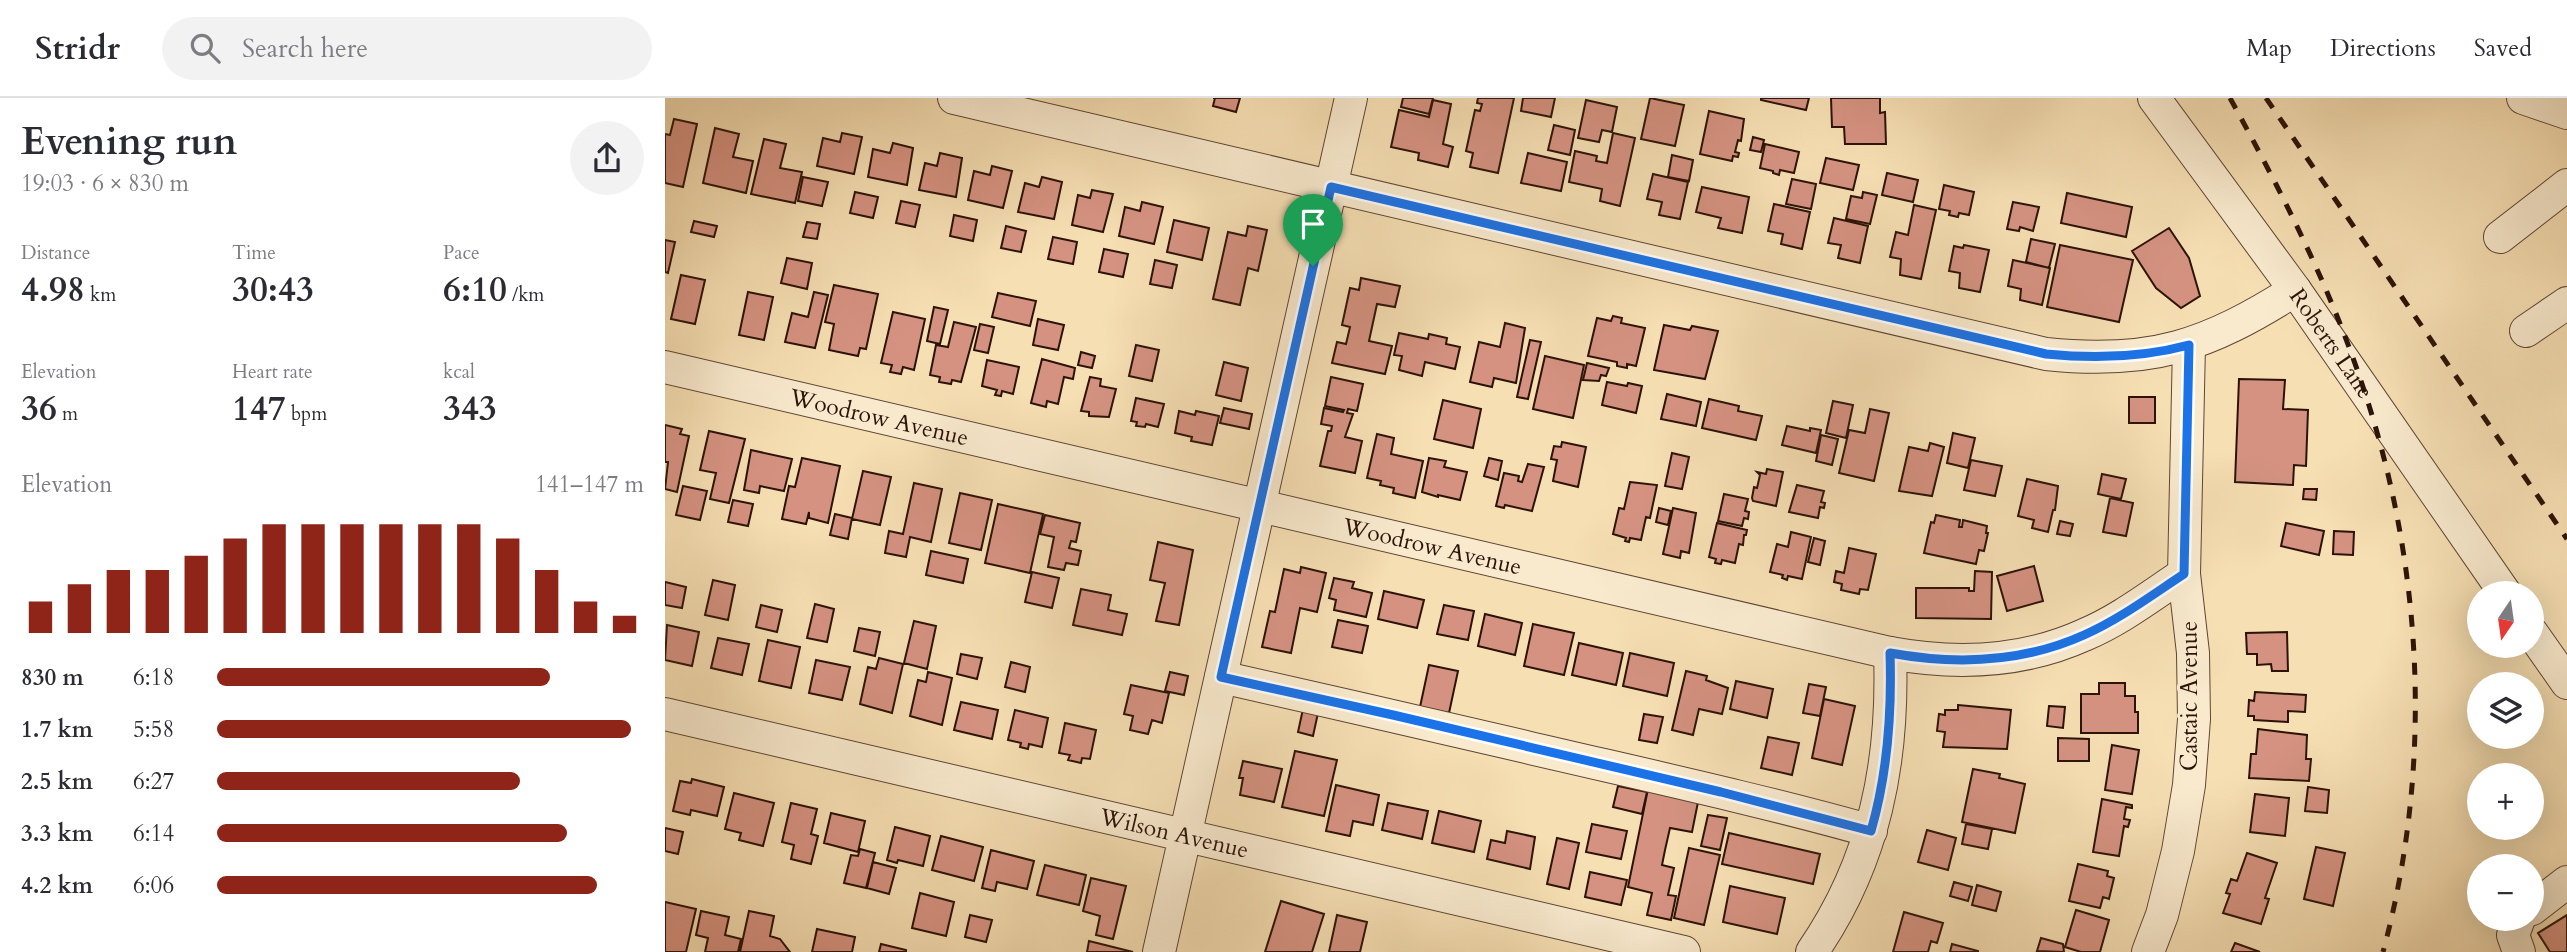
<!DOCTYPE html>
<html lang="en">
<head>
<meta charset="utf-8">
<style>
	body { margin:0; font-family:Cardo,serif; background:#f2f2f3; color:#2b2b33; height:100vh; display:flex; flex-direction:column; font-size:26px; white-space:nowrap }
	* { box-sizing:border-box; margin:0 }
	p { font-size:23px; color:#7c7c81 }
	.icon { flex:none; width:38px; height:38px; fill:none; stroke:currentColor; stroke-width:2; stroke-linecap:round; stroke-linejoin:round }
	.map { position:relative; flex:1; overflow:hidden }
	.sheet { display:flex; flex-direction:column; background:#fff; width:665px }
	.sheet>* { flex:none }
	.needle { width:46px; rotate:193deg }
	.buttons { position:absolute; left:1802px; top:483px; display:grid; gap:14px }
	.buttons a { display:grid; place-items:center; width:77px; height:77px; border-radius:50%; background:#fff; box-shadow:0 7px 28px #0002; font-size:35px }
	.pin { position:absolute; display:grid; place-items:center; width:60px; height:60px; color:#fff; margin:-72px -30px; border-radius:50% 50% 50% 0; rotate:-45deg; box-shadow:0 0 7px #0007 }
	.pin .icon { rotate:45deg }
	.round { display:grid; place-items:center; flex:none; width:74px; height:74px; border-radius:37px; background:#f2f2f3 }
	.overview { display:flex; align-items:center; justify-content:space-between; height:119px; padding:0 21px }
	h1 { font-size:38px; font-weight:800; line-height:52px }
	.figures { display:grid; grid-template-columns:repeat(3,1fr); gap:10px; height:119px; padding:7px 21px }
	.figures div { display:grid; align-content:center }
	.figures b { font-size:35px; font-weight:800 }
	.figures small { font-size:19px; font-weight:400 }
	.figures p { font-size:19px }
	.chart { height:196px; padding:14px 21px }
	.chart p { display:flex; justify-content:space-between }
	.chart svg { width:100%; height:126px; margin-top:7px; stroke:#8f2418; stroke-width:6 }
	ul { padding:0 21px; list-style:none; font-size:23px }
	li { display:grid; grid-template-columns:112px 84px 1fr; align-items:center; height:52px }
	li i { height:18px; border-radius:9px; background:#8f2418 }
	header { display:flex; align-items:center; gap:42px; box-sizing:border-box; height:98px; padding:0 35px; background:#fff; border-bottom:2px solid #e1e1e2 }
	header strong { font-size:33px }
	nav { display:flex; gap:38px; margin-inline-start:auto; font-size:24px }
	.search { width:490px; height:63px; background:#f2f2f3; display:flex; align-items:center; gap:18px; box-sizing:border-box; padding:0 24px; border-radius:38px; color:#7c7c81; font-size:26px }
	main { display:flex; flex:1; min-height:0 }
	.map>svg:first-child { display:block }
</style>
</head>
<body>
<header>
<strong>Stridr</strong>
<div class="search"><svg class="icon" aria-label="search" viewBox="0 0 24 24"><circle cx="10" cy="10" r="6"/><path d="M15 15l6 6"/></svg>Search here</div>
<nav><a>Map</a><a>Directions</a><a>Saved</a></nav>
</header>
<main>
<section class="sheet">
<div class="overview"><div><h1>Evening run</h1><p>19:03 · 6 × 830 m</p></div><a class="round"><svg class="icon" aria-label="share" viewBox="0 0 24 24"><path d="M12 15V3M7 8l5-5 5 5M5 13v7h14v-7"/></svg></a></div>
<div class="figures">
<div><p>Distance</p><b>4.98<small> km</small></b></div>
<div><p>Time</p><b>30:43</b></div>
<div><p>Pace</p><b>6:10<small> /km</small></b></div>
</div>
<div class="figures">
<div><p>Elevation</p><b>36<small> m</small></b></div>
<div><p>Heart rate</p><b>147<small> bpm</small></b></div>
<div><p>kcal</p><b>343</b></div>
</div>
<div class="chart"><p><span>Elevation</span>141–147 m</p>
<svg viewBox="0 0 160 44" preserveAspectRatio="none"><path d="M5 44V33M15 44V27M25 44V22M35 44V22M45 44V17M55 44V11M65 44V6M75 44V6M85 44V6M95 44V6M105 44V6M115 44V6M125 44V11M135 44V22M145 44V33M155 44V38"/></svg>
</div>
<ul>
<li><b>830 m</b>6:18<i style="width:78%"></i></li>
<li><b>1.7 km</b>5:58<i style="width:97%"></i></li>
<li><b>2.5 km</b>6:27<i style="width:71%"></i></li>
<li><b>3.3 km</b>6:14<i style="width:82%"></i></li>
<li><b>4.2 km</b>6:06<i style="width:89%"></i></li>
</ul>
</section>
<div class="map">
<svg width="1902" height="854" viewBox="0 0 1902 854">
	<rect width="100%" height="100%" fill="#f6dfb3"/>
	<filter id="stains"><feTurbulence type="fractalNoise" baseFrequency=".00286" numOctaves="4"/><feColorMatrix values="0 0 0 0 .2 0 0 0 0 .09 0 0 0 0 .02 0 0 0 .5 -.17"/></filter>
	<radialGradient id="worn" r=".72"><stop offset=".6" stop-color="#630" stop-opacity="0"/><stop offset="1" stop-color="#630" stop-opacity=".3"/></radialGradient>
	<!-- building -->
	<path fill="#d59281" stroke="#2c1309" stroke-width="2" d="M548 0H575L571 14 548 8 550 0Z
		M738 0H768L764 16 736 9Z
		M813 0H849L833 75 805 69 808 55 801 53 810 12 815 13 817 6 812 5Z
		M858 0H890L886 19 856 13Z
		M985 0 1019 7 1010 48 976 41Z
		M1096 0H1144L1141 12 1096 2Z
		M1166 0H1215V15L1220 14 1221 46H1180L1179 29H1167Z
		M768 2 786 6 778 46 788 49 783 69 753 62 754 55 726 49 734 12 764 19Z
		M921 2 952 9 947 34 937 32 934 44 913 40Z
		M1044 13 1079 21 1076 43 1073 42 1070 54 1074 55 1073 59 1068 58 1067 63 1035 56Z
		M9 21 32 26 18 89 0 85V36L5 37Z
		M889 27 910 32 905 57 883 52Z
		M50 30 74 36 68 59 88 63 81 95 38 85Z
		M177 35 197 39 189 76 152 68 158 40 175 44Z
		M948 35 970 40 955 108 935 103 937 91 904 84 910 53 932 58 931 63 942 65Z
		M1088 39 1099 42 1096 54 1085 52Z
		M99 41 121 46 115 70 137 74 130 105 86 96Z
		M228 45 248 50 242 87 203 79 208 51 225 55Z
		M1100 46 1134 54 1129 75 1115 72 1114 77 1108 75V73L1095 70Z
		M275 55 297 60 291 99 254 92 260 65 272 68Z
		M863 55 902 64 896 93 856 85Z
		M1007 57 1028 62 1024 83 1003 79Z
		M1161 60 1194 67 1188 92 1155 85Z
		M327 68 347 73 338 110 303 102 309 73 325 77Z
		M1222 75 1253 82 1248 104 1217 97Z
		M988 76 1023 84 1015 121 994 117 997 104 982 101Z
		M138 79 163 84 157 108 133 103Z
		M377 79 397 84 389 121 353 114 360 85 374 89Z
		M1127 81 1151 86 1146 111 1121 106Z
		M1279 87 1309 94 1304 117 1294 115 1293 119 1284 117 1285 113 1274 111Z
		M1037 89 1084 99 1077 135 1053 130 1056 120 1031 114Z
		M427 92 448 96 438 134 407 127 413 97 425 100Z
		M190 94 213 99 208 120 185 115Z
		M1198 94 1212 97 1205 126 1181 121 1186 98 1197 100Z
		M1402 95 1467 109 1461 139 1396 125Z
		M236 103 255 107 250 129 231 125Z
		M477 104 498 109 489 146 454 138 460 109 475 113Z
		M1348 104 1374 109 1368 133 1355 129 1354 133 1342 131Z
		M1109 106 1145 114 1137 151 1116 146 1118 136 1103 133Z
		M1249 107 1271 112 1256 181 1235 177 1236 161 1225 159 1231 134 1243 137Z
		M289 117 312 122 308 143 285 138Z
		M1169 120 1203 128 1195 165 1173 160 1176 147 1163 145Z
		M509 122 544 130 537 162 502 154Z
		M29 123 52 128 49 139 26 134Z
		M142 124 155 126 152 141 138 139Z
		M341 128 361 133 356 154 336 150Z
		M583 128 602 132 593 173 583 170 575 207 548 201 563 134 581 138Z
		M1504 130 1524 160 1535 198 1516 210 1491 190 1467 153Z
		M388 139 412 144 408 166 383 161Z
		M1366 141 1390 146 1384 170 1361 164Z
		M0 142 10 144 3 175 0 174Z
		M1299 147 1324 152 1315 194 1294 190 1295 175 1284 173 1289 148 1298 150Z
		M1395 147 1468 162 1454 224 1382 209Z
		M439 151 463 156 458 179 434 174Z
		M122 160 147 165 142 191 116 185Z
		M490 162 512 167 507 190 485 186Z
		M1348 162 1385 170 1377 207 1355 202 1356 191 1343 188Z
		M16 177 40 182 30 226 6 221Z
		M696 180 735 188 730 209 712 206 704 243 727 248 720 276 667 265 672 244 681 246 685 229 677 227 685 190 694 192Z
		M169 187 213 196 201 251 195 250 193 258 164 252 169 226 160 224Z
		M83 194 108 199 99 242 74 237Z
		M149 194 163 197 150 250 120 244 127 215 143 219Z
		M333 195 371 203 365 228 327 219Z
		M269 209 283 212 275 246 262 243Z
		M228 214 260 221 249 272 238 269 236 276 225 274 227 267 216 265Z
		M948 218 957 220 956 225 980 230 971 268 962 266V270L952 268V264L923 258 932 220 946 223Z
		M373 221 399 227 393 252 368 247Z
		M289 224 311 229 296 284 287 282 286 286 274 284 275 279 265 277 271 247 283 249Z
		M840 225 860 230 851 285 829 280 827 289 805 284 814 244 835 249Z
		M315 226 329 229 323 255 309 252Z
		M999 227 1025 232 1027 228 1053 233 1040 281 989 272Z
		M734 235 763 241 764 236 782 240 781 246 795 249 790 271 760 264 757 278 734 272 737 258 729 257Z
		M865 242 876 244 863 301 852 299Z
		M471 247 494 252 487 283 464 278Z
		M416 254 430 258 427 270 413 267Z
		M880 258 919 267 908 320 868 311Z
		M377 261 410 270 408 281 399 279 393 306 382 303 381 309 366 305Z
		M322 262 354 269 348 296 337 293 336 298 330 297 332 292 317 288Z
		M559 264 583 270 576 303 551 297Z
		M922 265 944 270 941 278 936 277 934 283 918 282Z
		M425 279 436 281 435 288 451 291 444 319 424 318V314L416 313Z
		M666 279 698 286 692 313 683 311 682 315 688 316 680 339 697 343 690 375 655 368 663 333H666L667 328 656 326 659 310 678 314 679 312 660 308Z
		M1574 281 1620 282 1618 311 1643 312 1641 368 1629 367 1628 387 1570 384Z
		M942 284 962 288 963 285 977 288 971 315 937 307Z
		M1002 296 1036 304 1031 328 996 321Z
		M1464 299H1490V325H1464Z
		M471 300 499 306 493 329 481 326 480 329 471 328 472 324 466 323Z
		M1044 301 1074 308 1073 313 1097 318 1091 342 1037 330Z
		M778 302 816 311 808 350 769 341Z
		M1168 303 1188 307 1181 340 1161 335Z
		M559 310 587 316 584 331 555 325Z
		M1205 311 1224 315 1209 383 1174 375 1184 332 1200 335Z
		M514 313 530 317 531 313 554 318 547 347 526 343 527 339 510 335Z
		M0 327 17 331 15 336 24 338 12 394 0 391 3 364H0Z
		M1122 328 1145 333V330L1156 332 1151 355 1117 347Z
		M44 333 80 341 64 405 45 401 51 375 35 372Z
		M1288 335 1310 340 1303 370 1282 365Z
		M712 336 729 340 726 356 758 363 750 400 728 395 729 390 715 387 716 383 702 380Z
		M1156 337 1173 341 1167 367 1151 363Z
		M897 344 921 349 913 389 888 383 892 362 886 361 889 348 896 349Z
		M1265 345 1279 349 1267 398 1234 393 1244 349 1263 353Z
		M86 352 127 361 119 393 95 388 94 395 79 392Z
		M1007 355 1024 359 1017 391 1000 388Z
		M137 360 175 368 163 425 144 420V414L141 426 117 421 124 388 130 389Z
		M764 360 781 363 779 369 802 374 795 402 773 397V399L757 394Z
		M824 360 837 363 833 382 819 378Z
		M1306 362 1337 368 1330 398 1299 392Z
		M863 366 879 369 867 413 840 407 839 410 831 408 839 375 854 378 853 383 857 384Z
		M1102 371 1118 374 1111 408 1088 403 1087 400 1089 389 1092 390 1095 377 1092 374 1101 376Z
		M198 373 226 379 215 427 187 421Z
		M1437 376 1461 381 1456 401 1433 396Z
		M1362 381 1393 388 1390 412H1388L1383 434 1367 430 1369 422 1353 418Z
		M965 384 992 387 985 420 981 419 976 442 965 440 964 444 960 443 961 440 948 436 954 410 959 411Z
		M249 385 277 391 266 444 245 439 241 459 220 455 224 433 238 436Z
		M1132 387 1159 393 1156 404 1160 405 1159 410 1155 409 1153 420 1124 414Z
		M18 388 42 393 35 422 11 417Z
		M1639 391H1652L1651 402 1638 401Z
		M295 395 327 402 316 452 284 445Z
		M1059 396 1083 401 1080 413 1084 414 1083 421 1079 420 1077 428 1053 423Z
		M1445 400 1468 405 1461 438 1438 434Z
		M68 402 88 406 83 428 63 424Z
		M333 406 378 416 365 475 320 465Z
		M994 410 1006 413 1003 427 991 424Z
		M1008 410 1031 415 1024 455 1016 453 1015 460 998 456Z
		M170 416 187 420 183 441 165 437Z
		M380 417 415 425 411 444 406 443 404 450 416 453 413 467 401 465 399 472 383 469 389 439 375 436Z
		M1271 417 1295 422 1294 429H1297L1298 422 1322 428 1321 435H1323L1319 453 1314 452 1311 466 1259 455 1266 424 1269 425Z
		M1395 423 1408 426 1405 438 1392 436Z
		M1052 425 1082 432 1081 437H1079L1078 447 1074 446 1070 465 1057 462 1056 466 1050 465 1051 461 1044 459Z
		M1621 425 1659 433 1654 457 1616 448Z
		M1669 433 1689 434 1688 457 1668 456Z
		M1126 434 1146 439 1137 481 1123 478 1122 482 1117 480 1118 477 1105 474 1112 446 1123 449Z
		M1149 440 1160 443 1155 467 1143 464Z
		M493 444 528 452 514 527 491 523 500 485 485 482Z
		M1184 450 1211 456 1203 492 1195 491 1194 496 1176 492 1177 486 1169 484 1171 473 1179 475Z
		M266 453 303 461 298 485 261 477Z
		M1369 468 1378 503 1342 513 1332 478Z
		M636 469 661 475 652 514 635 510 626 555 597 549 605 513 610 514 619 471 635 475Z
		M1310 473 1327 474 1326 521 1251 520V490H1304V493H1309Z
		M367 474 394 480 387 510 360 504Z
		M669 480 689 484 687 490 707 495 701 519 669 512 671 502 664 500Z
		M48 482 70 487 63 522 40 517Z
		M0 484 21 489 17 510 0 507Z
		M416 491 446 497 443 512 462 516 457 537 408 527Z
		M719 493 759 502 752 530 713 521Z
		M150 506 169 511 162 544 142 540Z
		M96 507 117 512 112 534 91 529Z
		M779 507 809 513 803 542 772 536Z
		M820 516 857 525 850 557 813 548Z
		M673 522 703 528 697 555 667 549Z
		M249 523 271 528 262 571 239 565Z
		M868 526 909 535 899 577 859 568Z
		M2 527 34 534 27 568 0 562Z
		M194 530 215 534 210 558 189 553Z
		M1622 534 1623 573H1607L1606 566 1592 567V556H1582L1581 535Z
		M53 540 84 546 77 577 46 570Z
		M103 542 135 549 126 590 94 583Z
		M914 545 958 555 951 587 907 577Z
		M965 555 1009 565 1002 598 958 588Z
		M296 556 317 560 312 581 292 576Z
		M214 560 238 566 227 615 195 606 203 569 211 571Z
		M151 562 185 569 177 602 144 595Z
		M346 564 365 569 360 594 340 589Z
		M764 567 793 573 784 615 755 609Z
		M1021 573 1042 578 1041 582 1063 590 1057 616 1034 611 1028 637 1007 632Z
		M263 574 287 580 277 627 245 618 253 582 261 584Z
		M505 574 523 578 519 597 500 593Z
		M1071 583 1108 591 1102 620 1065 611Z
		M1434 585H1460V598H1470V614H1473V635H1416V596H1434Z
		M1144 586 1161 589 1155 618 1138 615Z
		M466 587 504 595 497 625 487 622 483 636 465 632 468 618 459 616Z
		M1590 594 1641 597 1640 614 1623 613V624L1589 622V618H1583L1584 602 1589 603Z
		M1159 601 1190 608 1177 667 1147 660Z
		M296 604 333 612 327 641 289 632Z
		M1293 607 1346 612 1342 651 1278 649 1280 634 1272 633 1274 616 1280 617V612H1293Z
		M1384 608 1400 609 1398 630 1382 628Z
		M638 611 653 615 648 638 633 634Z
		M350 612 383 620 377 649 364 646 363 651 355 649 356 645 343 642Z
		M979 616 998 619 992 645 974 642Z
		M400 625 431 632 425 661 417 660 416 665 403 662 405 657 394 655Z
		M1593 631 1642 637 1641 661H1646L1644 683 1584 680 1586 656H1591Z
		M1103 639 1134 645 1127 677 1096 670Z
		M1393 640 1424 641V663H1393Z
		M1447 647 1474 652 1467 696 1440 692Z
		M630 653 672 662 659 718 617 709Z
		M578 663 617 671 609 704 575 697 578 680H574Z
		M1308 671 1335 676 1334 680 1360 686 1350 735 1297 724Z
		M27 681 59 689 52 718 26 712 25 717 8 713 15 683 26 685Z
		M671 687 714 697 708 727 688 723 685 738 661 733Z
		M953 688 982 694 977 716 948 709Z
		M1643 689 1664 692 1662 715 1640 713Z
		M983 691 1034 699 1027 734 1005 730 1000 752 997 767 1009 770 1003 797 1011 798 1006 822 982 817 987 795 963 789Z
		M69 695 109 705 98 748 74 742 76 735 60 731Z
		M1590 696 1624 700 1620 738 1585 734Z
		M1437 701 1467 707V710L1461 709 1459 721 1465 722 1463 729 1459 728 1454 758 1428 754Z
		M126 705 152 711 146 736 153 738 146 766 126 761 129 747 117 744Z
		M723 705 763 713 757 741 717 732Z
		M774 713 816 723 809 754 767 745Z
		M166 715 200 723 193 754 159 745Z
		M1043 717 1062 720 1055 752 1036 748Z
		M927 726 962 733 956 761 921 754Z
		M1301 726 1327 731 1323 751 1297 746Z
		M230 729 265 738 258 768 233 762 232 765 222 762Z
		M0 730 18 734 13 756 0 753Z
		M1262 732 1291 740 1283 772 1253 764Z
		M842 733 870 739 865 771 822 761 826 742 840 745Z
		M1064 735 1155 756 1148 786 1057 766Z
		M276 738 318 749 309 783 267 772Z
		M892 740 914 745 904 791 882 786Z
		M1651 749 1680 755 1668 808 1639 801Z
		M1024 750 1055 757 1039 827 1009 820Z
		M195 751 210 755 201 790 179 785 186 757 193 758Z
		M326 752 369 763 362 791 332 784 330 793 317 790Z
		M1582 755 1612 765 1600 800 1604 801 1596 826 1558 815 1565 796 1561 795 1566 781 1572 783Z
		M208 764 231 770 224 796 202 790Z
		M1413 766 1443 773 1442 778 1449 780 1444 801 1438 799 1435 810 1404 803Z
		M380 767 421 777 414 807 372 797Z
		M925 774 962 782 956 807 920 799Z
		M426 780 461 788 448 841 431 837 435 818 418 813Z
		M1289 784 1307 789 1303 803 1285 798Z
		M1312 787 1336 794 1331 813 1307 807Z
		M1065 788 1120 800 1112 836 1058 824Z
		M255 795 289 804 281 838 247 830Z
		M616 803 659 816 647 854H600Z
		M0 804 31 811 21 854H0Z
		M1411 812 1444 822 1435 854H1416L1400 849Z
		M36 813 64 819 60 837 76 841 73 854H40L43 840 31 837Z
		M84 813 109 818 105 838 115 841 125 854H75Z
		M1239 814 1278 825 1272 845 1266 843 1263 854H1228Z
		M305 817 327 822 321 844 300 839Z
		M672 817 702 824 695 854H664Z
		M1902 817V854H1885L1873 835Z
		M152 831 190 839 187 854H147Z
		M1376 840 1398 846 1399 854 1372 853Z
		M424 843 468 854H422Z
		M1570 845 1595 854H1566Z
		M216 846 241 852V854H214Z
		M1287 846 1313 853V854H1285Z"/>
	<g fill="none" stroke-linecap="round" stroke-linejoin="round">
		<!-- minor casing -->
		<g stroke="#5e4634" stroke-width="34">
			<g id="minor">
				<path d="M289 0 1381 256C1486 267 1542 248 1630 192"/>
				<path id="s1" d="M1489 0 1630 192 1840 495"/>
				<path d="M1858 0 1902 15"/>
				<path d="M1835 139 1902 87"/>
				<path d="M1861 233 1902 205"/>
				<path id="s2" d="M0 269 1225 555C1291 567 1357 565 1419 537 1455 522 1487 497 1519 476"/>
				<path d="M1867 535 1902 585"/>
				<path d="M556 579C658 602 759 625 861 649 976 676 1092 701 1206 733"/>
				<path id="s3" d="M0 616 1019 854"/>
				<path d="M1867 811 1902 784"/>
				<path d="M494 854 686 0"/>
				<path d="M1147 854C1210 763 1229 663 1225 555"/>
				<path d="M1483 854 1497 817 1513 753 1524 687 1529 621 1528 555 1519 476 1524 247"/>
				<path d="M1854 854 1848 837 1854 821"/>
			</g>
		</g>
		<!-- minor -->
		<use href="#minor" stroke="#f9eace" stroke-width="32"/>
		<!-- rail -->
		<path stroke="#2c1309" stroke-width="5" stroke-dasharray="12 12" stroke-linecap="butt" d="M1565 0C1616 93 1665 188 1698 289 1759 471 1768 669 1718 854
			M1601 0 1902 441"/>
	</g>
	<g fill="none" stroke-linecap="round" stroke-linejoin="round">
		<!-- route casing -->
		<g stroke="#fff" stroke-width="14">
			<path id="route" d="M666 89 1381 256C1430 261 1476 260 1524 247L1519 476C1487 497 1455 521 1419 537 1357 565 1291 567 1225 555 1227 616 1223 674 1206 733L1056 694 728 617 556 579Z"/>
		</g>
		<!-- route -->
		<use href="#route" stroke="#1a73e8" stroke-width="9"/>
	</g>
	<g text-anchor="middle" stroke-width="6" stroke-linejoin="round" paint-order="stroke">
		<!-- street labels -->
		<g font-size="23" fill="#2c1309" stroke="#f9eace">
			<text dy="8" stroke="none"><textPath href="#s1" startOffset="303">Roberts Lane</textPath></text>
			<text dy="8" stroke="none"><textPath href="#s2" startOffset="220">Woodrow Avenue</textPath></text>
			<text dy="8" stroke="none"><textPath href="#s2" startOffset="788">Woodrow Avenue</textPath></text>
			<text transform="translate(1524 598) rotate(-90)" y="8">Castaic Avenue</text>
			<text dy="8" stroke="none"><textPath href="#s3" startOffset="523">Wilson Avenue</textPath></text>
		</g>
	</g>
	<rect width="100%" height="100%" filter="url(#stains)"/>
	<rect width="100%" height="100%" fill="url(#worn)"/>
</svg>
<div class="buttons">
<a><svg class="needle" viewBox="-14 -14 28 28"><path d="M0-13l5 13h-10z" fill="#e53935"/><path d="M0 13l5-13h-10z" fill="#7c7c81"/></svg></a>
<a><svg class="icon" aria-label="layers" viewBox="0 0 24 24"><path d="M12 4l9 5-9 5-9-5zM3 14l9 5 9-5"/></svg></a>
<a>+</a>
<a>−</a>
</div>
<div class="pin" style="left:648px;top:168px;background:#1e9e55"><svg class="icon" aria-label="arrive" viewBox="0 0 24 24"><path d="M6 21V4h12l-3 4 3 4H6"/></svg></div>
</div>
</main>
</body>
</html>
